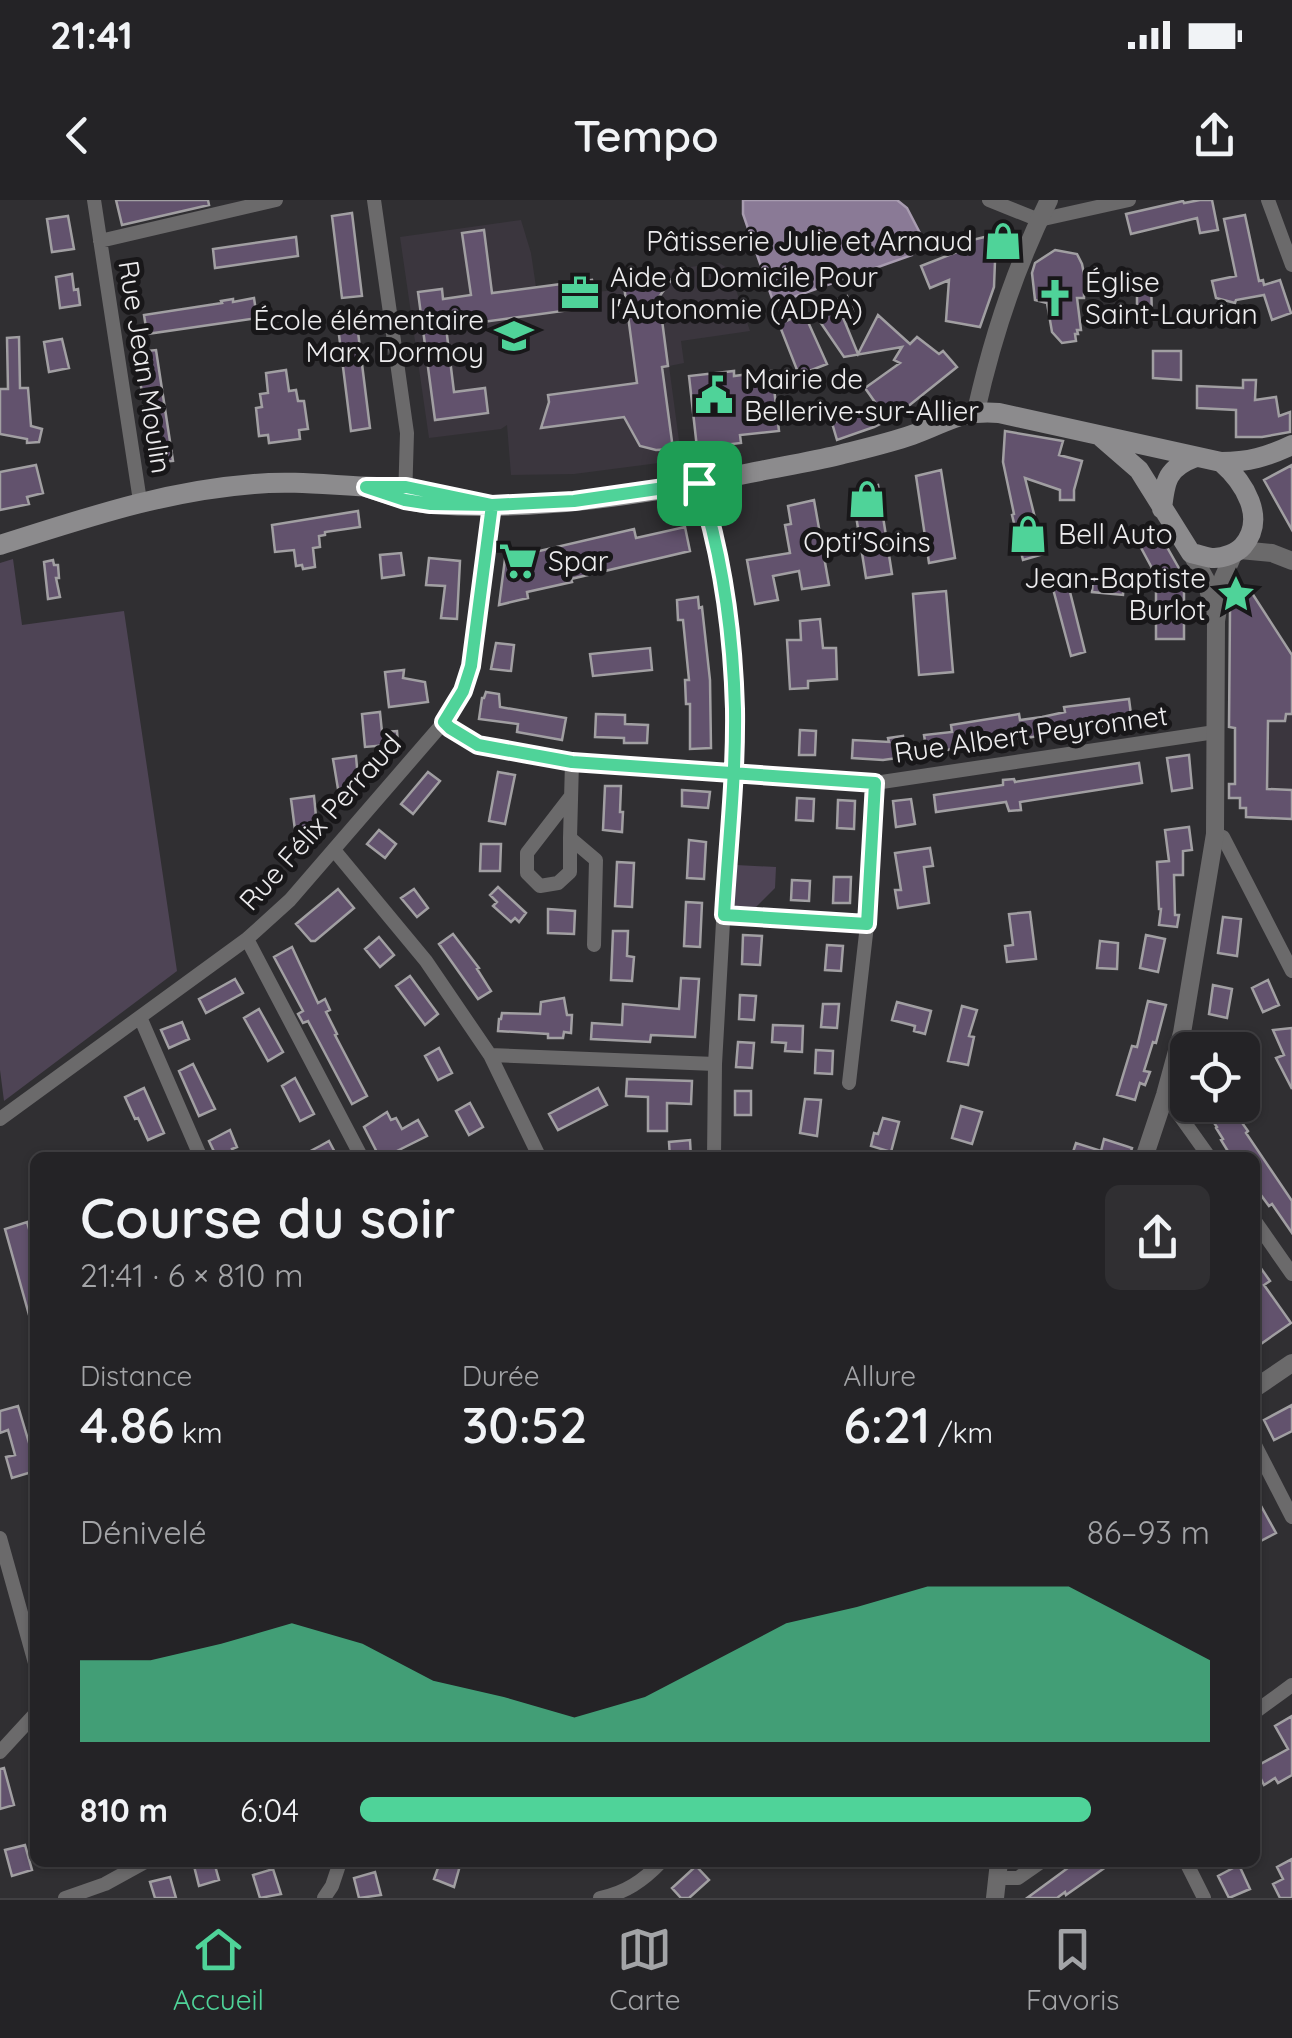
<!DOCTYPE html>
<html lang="fr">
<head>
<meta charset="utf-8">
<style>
	body { margin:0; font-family:Quicksand,sans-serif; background:#302f32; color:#f1f3f6; height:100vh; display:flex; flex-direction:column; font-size:38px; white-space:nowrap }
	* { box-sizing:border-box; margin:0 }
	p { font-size:32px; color:#a3a4a7 }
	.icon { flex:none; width:55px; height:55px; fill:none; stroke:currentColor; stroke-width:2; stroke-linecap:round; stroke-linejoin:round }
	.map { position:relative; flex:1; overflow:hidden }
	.side { position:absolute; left:30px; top:952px; width:1230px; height:715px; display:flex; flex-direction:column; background:#242326; border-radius:15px; box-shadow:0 2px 8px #0004,0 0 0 2px #414043 }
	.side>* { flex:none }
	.fabs { position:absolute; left:1170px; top:832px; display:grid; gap:20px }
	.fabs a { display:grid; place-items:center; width:90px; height:90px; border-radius:15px; background:#242326; box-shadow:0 2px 8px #0004,0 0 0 2px #414043; font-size:50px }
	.pin { position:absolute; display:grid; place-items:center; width:85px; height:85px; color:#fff; margin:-42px; border-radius:20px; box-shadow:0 5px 15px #0006 }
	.round { display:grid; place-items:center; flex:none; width:105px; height:105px; border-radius:15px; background:#302f32 }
	.overview { display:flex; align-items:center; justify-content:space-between; height:170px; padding:0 50px }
	h1 { font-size:55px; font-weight:600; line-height:75px }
	.stats { display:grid; grid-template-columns:repeat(3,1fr); gap:15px; height:170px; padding:10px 50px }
	.stats div { display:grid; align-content:center }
	.stats b { font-size:50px; font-weight:600 }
	.stats small { font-size:28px; font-weight:400 }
	.stats p { font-size:28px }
	.chart { height:280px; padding:20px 50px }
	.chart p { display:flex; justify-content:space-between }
	.chart svg { width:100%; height:180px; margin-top:10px; fill:#4fd399; opacity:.7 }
	ul { padding:0 50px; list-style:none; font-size:32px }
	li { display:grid; grid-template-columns:160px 120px 1fr; align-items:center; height:75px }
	li i { height:25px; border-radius:12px; background:#4fd399 }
	.status { display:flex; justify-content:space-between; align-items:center; height:70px; padding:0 50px; background:#242326; direction:ltr }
	.status svg { height:28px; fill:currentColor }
	header { display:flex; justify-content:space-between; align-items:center; height:130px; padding:0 50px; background:#242326; font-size:45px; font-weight:600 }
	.tab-bar { display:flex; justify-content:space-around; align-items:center; height:140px; border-top:2px solid #414043; background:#242326; font-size:28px; color:#a3a4a7 }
	.tab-bar a { display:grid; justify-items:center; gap:5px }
	.tab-bar .current { color:#4fd399 }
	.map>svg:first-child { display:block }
</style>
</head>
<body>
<div class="status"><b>21:41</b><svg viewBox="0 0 49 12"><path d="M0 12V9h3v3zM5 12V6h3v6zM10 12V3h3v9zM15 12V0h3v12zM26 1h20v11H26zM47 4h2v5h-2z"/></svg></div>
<header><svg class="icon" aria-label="back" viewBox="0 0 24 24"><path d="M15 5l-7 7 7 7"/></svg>Tempo<svg class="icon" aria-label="share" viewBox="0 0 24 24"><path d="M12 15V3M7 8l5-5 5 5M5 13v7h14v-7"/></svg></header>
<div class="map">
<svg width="1292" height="1698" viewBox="0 0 1292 1698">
	<rect width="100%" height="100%" fill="#302f32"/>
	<!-- built -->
	<path fill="#3b363e" d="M521 20 531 53 536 87 592 80 597 92 614 90 613 78 644 73 652 75 654 72 719 63 729 69 750 131 681 141 684 163 669 166 680 248 673 249 674 261 574 274 511 275 507 225 501 229 429 238 400 37Z
		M1230 507 1261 514H1292V620H1282L1283 598 1263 618 1246 617V608H1240V598H1229V584H1235V528L1229 527Z"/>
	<!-- green -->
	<path fill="#4e4455" d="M13 359 22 425 124 411 177 771 4 901 0 870V363Z
		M736 665 776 667 775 688 756 707 734 706Z"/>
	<!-- water -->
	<path fill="#8a7a96" stroke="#a89cb0" stroke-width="2.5" d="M743 0H897L907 8 920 33 912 55 774 104 743 14Z"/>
	<!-- building -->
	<path fill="#62526d" stroke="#a19fa2" stroke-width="2.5" d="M116 0H208L209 5 122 25Z
		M1200 0H1212L1218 30 1200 33 1197 18 1131 34 1126 14 1183 1 1184 3Z
		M352 13 362 96 342 98 332 16Z
		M1245 15 1259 81 1263 80 1264 85 1280 80 1291 113 1272 120 1264 95 1236 100 1235 103 1216 98 1212 81 1236 76 1224 19Z
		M68 16 74 49 52 52 47 19Z
		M484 30 492 93 592 80 593 85 595 86 599 106 446 127 454 192 485 188 488 213 435 220 418 92 442 89 443 99 471 95 462 33Z
		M1005 32 1009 47 1005 57 995 61 994 87 980 127 946 121 949 80 930 88 921 66 967 48 968 41Z
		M296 37 298 56 215 68 213 49Z
		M1055 50 1077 54 1082 64 1088 94H1084V98H1077L1081 130H1077L1078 134H1075L1076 141 1062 143 1052 132 1047 103 1035 100 1032 73 1035 63Z
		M72 74 74 90 78 89 80 105 60 108 56 77Z
		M642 74 651 75 659 82 672 79 659 97 668 166 662 167 673 249 656 250 640 246 624 217 541 228 549 202 548 195 637 183 624 86H628L636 75Z
		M1151 82 1152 117H1137V84Z
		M847 96 853 111 842 115 858 154 878 115 910 144 917 137 939 154 943 151 957 167 896 216 874 227 837 240 832 223 877 205 865 188 900 163 894 160 902 147 844 157 812 110Z
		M254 98 257 118 147 134 144 115 222 103 221 101 233 99V102Z
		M804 113 827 164 799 175 779 124Z
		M356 116 370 228 351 231 337 119Z
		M19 137 20 188H28L31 226 42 229 39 242 27 243V239L0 234V189H8L7 138Z
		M62 139 69 168 49 172 44 142Z
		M156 150 173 261 152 263 136 152Z
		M1153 151H1181V180L1153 178Z
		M286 170 289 191 296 190 298 201H304L308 229 299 230 300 239 269 243 268 235 259 236 256 208 262 207 260 194 268 193 266 173Z
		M734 171V176L772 171 779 231 740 235 741 243 697 248 689 176Z
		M1243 180H1256L1255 200 1276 197 1279 216 1290 212V232L1262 237H1236V210L1197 208V186L1243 188Z
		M1005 231 1063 241 1059 255 1082 261 1074 290V300H1060V290L1025 278 1044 354 1023 360 1012 315 1014 314 1003 262Z
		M36 265 43 293 27 297 29 304 0 310V272Z
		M1292 265V330L1264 280Z
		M941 270 955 358 929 363 916 276Z
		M878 285 892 374 866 378 852 291Z
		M814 300 829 385 802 389 799 371 773 376 778 400 755 404 747 360 790 353 785 325 791 324 788 306Z
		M358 311 360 327 325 332V335L319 336 320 347 313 348 315 367 303 369 302 365 296 366 294 350 275 352 272 325Z
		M685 327 690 351 571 379 572 382 527 392 528 398 499 405 505 359 634 329 636 338Z
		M1159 333 1180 370H1184V439H1156V370H1153L1139 344Z
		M401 353 404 375 382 378 380 355Z
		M429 358 460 361 457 419 441 418 445 386 426 385Z
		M53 360 54 365H58L59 378H56L60 397 48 399 44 362Z
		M1093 379 1124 381 1123 395 1092 392Z
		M1067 380 1085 452 1071 456 1052 385Z
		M1250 390 1292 455V514H1286L1285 521H1268L1267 589 1292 590V619L1246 617V608H1240V598H1229V584H1235V528L1229 527 1230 410 1232 403Z
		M946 391 953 472 919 475 913 394Z
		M698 397 699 408 702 407 710 480 711 548 690 549V504H686L685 480H689L683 420H678L677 400Z
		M820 419 823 448H836L837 479 808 481V488L790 489 787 440H801L800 421Z
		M496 443 514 445 511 471 491 469Z
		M650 448 652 470 593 476 590 454Z
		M404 470 403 478 425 482 428 502 389 507 385 472Z
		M486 492 499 494 500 507 566 518 562 540 517 532 518 524 479 519 482 498H484Z
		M1129 499 1132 522 927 553 924 535 952 532 951 525 1019 514 1020 520 1042 517 1065 512 1064 507Z
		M380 512 382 532 397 531 398 544 365 547 362 514Z
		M596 514 625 515V524L648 525 647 543H624V538L595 537Z
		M800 530 816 531 815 555H799Z
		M903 536 905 557 883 560 852 558 853 540 889 542 888 538Z
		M1189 555 1192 588 1172 591 1167 558Z
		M356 556 358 579 350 580 351 588 338 589 333 559Z
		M1139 563 1142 583 1020 602 1021 610 1009 611 1006 602 936 612 934 595 1003 585V580L1014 579 1015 582Z
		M428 572 440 581 413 614 401 604Z
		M498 572 515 575 505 624 489 621Z
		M605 586H621L620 612H623L622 632 603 630Z
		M682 590 710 592 708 608 682 606Z
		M314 596 317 627 295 630 291 599Z
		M797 598 814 599 813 621 796 620Z
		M911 599 915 624 896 627 893 601Z
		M838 600 855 601 854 629 837 628Z
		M1189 627 1192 650 1183 651V675H1174L1175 715H1179L1177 727 1159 725 1161 709H1159L1157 662 1169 661 1165 630Z
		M379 630 396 644 385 658 367 644Z
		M689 640 706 642 704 679 687 678Z
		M481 644H501L500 671H480Z
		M930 648 933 666 924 667 929 703 898 708 895 690H901L895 653Z
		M617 662 634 663 632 707 615 706Z
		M834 677H851L850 703H833Z
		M792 680 810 681 809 701 791 700Z
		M498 687 526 713 519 722 515 718 511 722 493 706 497 702 490 695Z
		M338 689 354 708 315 741H311L296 724Z
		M414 689 428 708 417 717 401 698Z
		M686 702 702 703 700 747 684 746Z
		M548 709 575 711 574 734 548 733Z
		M1030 712 1036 759 1007 762 1005 746 1013 745 1009 714Z
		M1223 717 1241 719 1237 756 1218 753Z
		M613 731H628L627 756 634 757 632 781 611 780Z
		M453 734 479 768 477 769 491 791 478 799 439 744Z
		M743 735 762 736 760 765 742 764Z
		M1146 735 1165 739 1158 772 1140 768Z
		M379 737 394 755 380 767 365 749Z
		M1100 741 1118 743 1117 769 1097 768Z
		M827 745 843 746 841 771 825 770Z
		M292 747 318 803 325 799 330 810 326 812 337 834 335 835 367 896 352 904 308 821 303 823 298 814 303 811 274 757Z
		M410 776 438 814 425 825 396 786Z
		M681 778 699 779 695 837 651 835 650 842 591 839 592 823 622 825 623 804 679 809Z
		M235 779 243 793 206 813 199 799Z
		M1268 780 1279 805 1263 812 1252 788Z
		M1213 785 1232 789 1227 818 1209 814Z
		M740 795 756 796 754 820 739 819Z
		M564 798 567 815H572L571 833 564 832 563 838H548V834L498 831 499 819H501L502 813 540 814 541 802Z
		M1148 801 1166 805 1156 843 1153 842 1144 871 1150 872 1145 885 1140 883 1135 900 1117 895 1132 846 1137 847Z
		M897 802 931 811 925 834 914 831 915 826 892 820Z
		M823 804H839L837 828 821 827Z
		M962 806 977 810 969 836 974 837 968 865 948 861Z
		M259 809 283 852 268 861 244 818Z
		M182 822 189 839 169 848 161 830Z
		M773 825 803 826 802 852 785 851 786 843 772 842Z
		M1292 828V889L1276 858 1284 855 1273 830Z
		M738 842 754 843 752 868 736 867Z
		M439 848 452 873 438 880 425 856Z
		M816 850 833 851 832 874 815 873Z
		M193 864 215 909 199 916 179 871Z
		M295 878 314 914 300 921 282 886Z
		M627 879 692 881 691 904 667 903V931H648V897L626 896Z
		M144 888 164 933 148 940 138 918 135 919 125 897Z
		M598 888 607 905 558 930 549 914Z
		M735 891H751V915H735Z
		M805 899 821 900 817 936 800 933Z
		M470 903 483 927 469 935 456 911Z
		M1217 905H1246L1235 913 1248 931 1246 933 1292 1001V1033L1272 1004 1269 1006 1255 987V958H1232L1221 940 1223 939 1216 928 1217 927 1207 913Z
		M961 906 982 912 972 944 952 938Z
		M387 912 391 920 396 918 402 929 418 920 427 936 397 951 401 958H380L364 927Z
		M883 918 899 922 891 952 871 946 874 933 878 934Z
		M230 930 237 947 232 949 236 958H217L209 941Z
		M1104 939 1132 948 1129 958H1071L1076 943 1101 951Z
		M690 940 691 958H670L669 942Z
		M329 941 338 958H297L320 946Z
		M27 1022 35 1050V1122H31L5 1029Z
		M1255 1060 1270 1081 1264 1085 1291 1123 1255 1148Z
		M1292 1205V1231L1274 1240 1264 1220Z
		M18 1206 35 1263V1271L12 1278 6 1257 15 1255 8 1230 0 1233V1211Z
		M1255 1295 1276 1333 1255 1344Z
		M1292 1516V1575L1278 1583 1275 1578 1264 1585 1255 1567 1288 1549 1275 1526Z
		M4 1568 14 1605 0 1609V1569Z
		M25 1645 32 1670 12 1676 5 1650Z
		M1292 1659V1698H1280L1273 1684 1283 1679 1277 1667Z
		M193 1662H214L219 1680 199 1686Z
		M440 1662H461L454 1687 434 1679Z
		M1076 1662H1113L1066 1695 1065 1692 1057 1698H1027Z
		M1239 1665 1250 1689 1229 1698 1218 1676Z
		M696 1666 709 1680 689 1698H681L672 1688Z
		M273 1669 281 1694 260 1698 253 1675Z
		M375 1672 381 1695 359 1698 354 1678Z
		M170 1677 176 1698H155L150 1682Z"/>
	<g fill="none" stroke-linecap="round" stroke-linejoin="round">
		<!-- minor -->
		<path stroke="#6b6a6b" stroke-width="14" d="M94 0 140 301
			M374 0 407 233 405 300
			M989 0 1039 20 1129 0
			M1268 0 1292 65
			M100 41 276 0
			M699 283 719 368 728 427 735 509 715 864 714 958
			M444 522 449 528 478 545 572 562 875 583 1215 532
			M572 562 570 638 596 660 594 745
			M1215 634 1223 637 1292 771
			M570 638V672L558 683 540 686 527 673V653L571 596
			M334 650 426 761 490 855 540 958
			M724 715 867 725
			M247 739 362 958
			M140 817 201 958
			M490 855 715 864
			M849 883 867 725 875 583
			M1165 895 1210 958
			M0 919 247 739 290 700 444 522 463 491 471 466 492 305
			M1255 1021 1292 1074
			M1255 1245 1292 1317
			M0 1338 35 1463
			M1255 1512 1292 1485
			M0 1552 35 1514
			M1186 1662 1204 1698
			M997 1678H1018L1041 1662
			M65 1698 105 1684 145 1662
			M324 1698 332 1686 340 1662
			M600 1698C625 1693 643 1681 661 1662"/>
		<!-- tertiary -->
		<path stroke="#6b6a6b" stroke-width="18" d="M976 211C992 139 1016 66 1049 0
			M1240 350 1272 353 1292 361
			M1191 353 1206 380 1213 410
			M1144 958 1165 895 1182 833 1215 634 1216 421 1223 378 1234 353
			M1255 1188 1292 1163
			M995 1698 999 1662"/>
		<!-- secondary -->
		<path stroke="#8c8b8d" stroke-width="20" d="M1221 262C1248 262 1267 257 1292 245
			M366 287C388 294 409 302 432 304 537 312 647 294 750 273 779 267 810 262 839 255 863 249 889 243 912 235 949 222 958 210 999 213L1221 262C1244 282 1267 318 1243 346 1237 353 1224 358 1214 358 1207 358 1198 354 1191 353L1139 270 1101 237
			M1162 309C1165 280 1167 268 1196 257
			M0 345C86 318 163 291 254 284 295 280 336 286 377 287"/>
	</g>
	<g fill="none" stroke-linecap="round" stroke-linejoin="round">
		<!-- route casing -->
		<g stroke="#fff" stroke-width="20">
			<path id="route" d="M699 283 574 301 492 305 406 287H366L405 300 431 304 492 305 471 466 463 491 444 522 450 528 478 545 572 562 875 583 867 724 724 715C728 647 736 578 735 509 733 435 722 354 699 283"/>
		</g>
		<!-- route -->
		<use href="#route" stroke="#4fd399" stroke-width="12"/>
	</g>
	<!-- icons -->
	<defs>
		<g id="shop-bare" transform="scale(3)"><path d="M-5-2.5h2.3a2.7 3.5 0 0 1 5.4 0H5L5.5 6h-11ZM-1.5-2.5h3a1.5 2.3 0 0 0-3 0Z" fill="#4fd399" stroke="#181719" stroke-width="2.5" paint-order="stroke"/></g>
		<g id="office-bare" transform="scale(3)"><path d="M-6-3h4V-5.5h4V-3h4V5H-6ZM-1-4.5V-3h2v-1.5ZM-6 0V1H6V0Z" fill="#4fd399" stroke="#181719" stroke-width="2.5" paint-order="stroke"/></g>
		<g id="church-bare" transform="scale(3)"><path d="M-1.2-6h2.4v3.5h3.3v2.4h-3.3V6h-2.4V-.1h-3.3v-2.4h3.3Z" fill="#4fd399" stroke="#181719" stroke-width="2.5" paint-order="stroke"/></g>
		<g id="school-bare" transform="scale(3)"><path d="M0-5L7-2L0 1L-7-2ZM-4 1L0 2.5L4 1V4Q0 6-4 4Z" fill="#4fd399" stroke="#181719" stroke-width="2.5" paint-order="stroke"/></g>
		<g id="civic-bare" transform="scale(3)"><path d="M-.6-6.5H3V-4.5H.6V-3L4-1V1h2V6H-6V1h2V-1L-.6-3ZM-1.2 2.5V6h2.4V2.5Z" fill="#4fd399" stroke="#181719" stroke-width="2.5" paint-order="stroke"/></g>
		<g id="supermarket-bare" transform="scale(3)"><path d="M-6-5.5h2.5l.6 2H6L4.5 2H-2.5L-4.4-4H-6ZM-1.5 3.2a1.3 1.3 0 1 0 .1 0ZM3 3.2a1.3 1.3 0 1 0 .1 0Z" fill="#4fd399" stroke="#181719" stroke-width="2.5" paint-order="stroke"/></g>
		<g id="sight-bare" transform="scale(3)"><path d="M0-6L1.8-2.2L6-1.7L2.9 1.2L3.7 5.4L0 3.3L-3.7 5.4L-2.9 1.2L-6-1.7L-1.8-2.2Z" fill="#4fd399" stroke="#181719" stroke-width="2.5" paint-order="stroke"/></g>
	</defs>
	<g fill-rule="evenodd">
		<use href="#shop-bare" x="1003" y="41"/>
		<use href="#office-bare" x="580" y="93"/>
		<use href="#church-bare" x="1055" y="98"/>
		<use href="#school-bare" x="514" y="136"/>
		<use href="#civic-bare" x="714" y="195"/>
		<use href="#shop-bare" x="867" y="299"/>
		<use href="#shop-bare" x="1028" y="334"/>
		<use href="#supermarket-bare" x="518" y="361"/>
		<use href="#sight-bare" x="1236" y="394"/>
	</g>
	<g text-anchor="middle" stroke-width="10" stroke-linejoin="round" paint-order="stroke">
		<!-- poi labels -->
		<g font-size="28" fill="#edecee" stroke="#181719" text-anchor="start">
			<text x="973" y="51" text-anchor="end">Pâtisserie Julie et Arnaud</text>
			<text x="610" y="87">Aide à Domicile Pour<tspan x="610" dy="32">l'Autonomie (ADPA)</tspan></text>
			<text x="1085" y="92">Église<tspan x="1085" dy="32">Saint-Laurian</tspan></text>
			<text x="484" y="130" text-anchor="end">École élémentaire<tspan x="484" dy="32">Marx Dormoy</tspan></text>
			<text x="744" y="189">Mairie de<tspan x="744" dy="32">Bellerive-sur-Allier</tspan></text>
			<text x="1058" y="344">Bell Auto</text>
			<text x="867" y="352" text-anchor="middle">Opti'Soins</text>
			<text x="548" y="371">Spar</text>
			<text x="1206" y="388" text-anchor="end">Jean-Baptiste<tspan x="1206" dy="32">Burlot</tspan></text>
		</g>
		<!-- street labels -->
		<g font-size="28" fill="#edecee" stroke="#181719">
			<text transform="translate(145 167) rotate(81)" y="10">Rue Jean Moulin</text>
			<text transform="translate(1031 534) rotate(-8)" y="10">Rue Albert Peyronnet</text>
			<text transform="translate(320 622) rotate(-48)" y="10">Rue Félix Perraud</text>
		</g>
	</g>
</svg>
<div class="fabs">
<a><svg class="icon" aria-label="locate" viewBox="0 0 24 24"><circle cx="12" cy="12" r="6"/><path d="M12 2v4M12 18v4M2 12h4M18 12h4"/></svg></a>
</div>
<div class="pin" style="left:699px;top:283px;background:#1e9e55"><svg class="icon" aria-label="arrive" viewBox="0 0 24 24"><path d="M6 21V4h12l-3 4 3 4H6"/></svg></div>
<section class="side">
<div class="overview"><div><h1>Course du soir</h1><p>21:41 · 6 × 810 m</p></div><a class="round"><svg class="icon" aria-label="share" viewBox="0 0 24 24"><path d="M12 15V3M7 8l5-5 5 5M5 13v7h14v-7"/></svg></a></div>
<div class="stats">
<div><p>Distance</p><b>4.86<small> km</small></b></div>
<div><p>Durée</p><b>30:52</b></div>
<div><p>Allure</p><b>6:21<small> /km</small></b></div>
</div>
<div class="chart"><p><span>Dénivelé</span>86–93 m</p>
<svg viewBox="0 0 160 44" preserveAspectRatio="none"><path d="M0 44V24L10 24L20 20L30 15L40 20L50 29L60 33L70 38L80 33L90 24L100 15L110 11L120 6L130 6L140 6L150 15L160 24V44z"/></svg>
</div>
<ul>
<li><b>810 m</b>6:04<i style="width:86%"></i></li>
</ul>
</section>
</div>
<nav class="tab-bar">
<a class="current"><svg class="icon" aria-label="home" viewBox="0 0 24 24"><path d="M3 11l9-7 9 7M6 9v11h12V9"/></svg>Accueil</a>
<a><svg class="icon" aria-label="map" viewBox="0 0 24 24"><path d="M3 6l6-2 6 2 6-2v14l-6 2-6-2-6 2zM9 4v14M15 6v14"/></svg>Carte</a>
<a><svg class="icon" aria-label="saved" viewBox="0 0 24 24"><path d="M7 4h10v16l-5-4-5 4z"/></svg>Favoris</a>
</nav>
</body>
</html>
